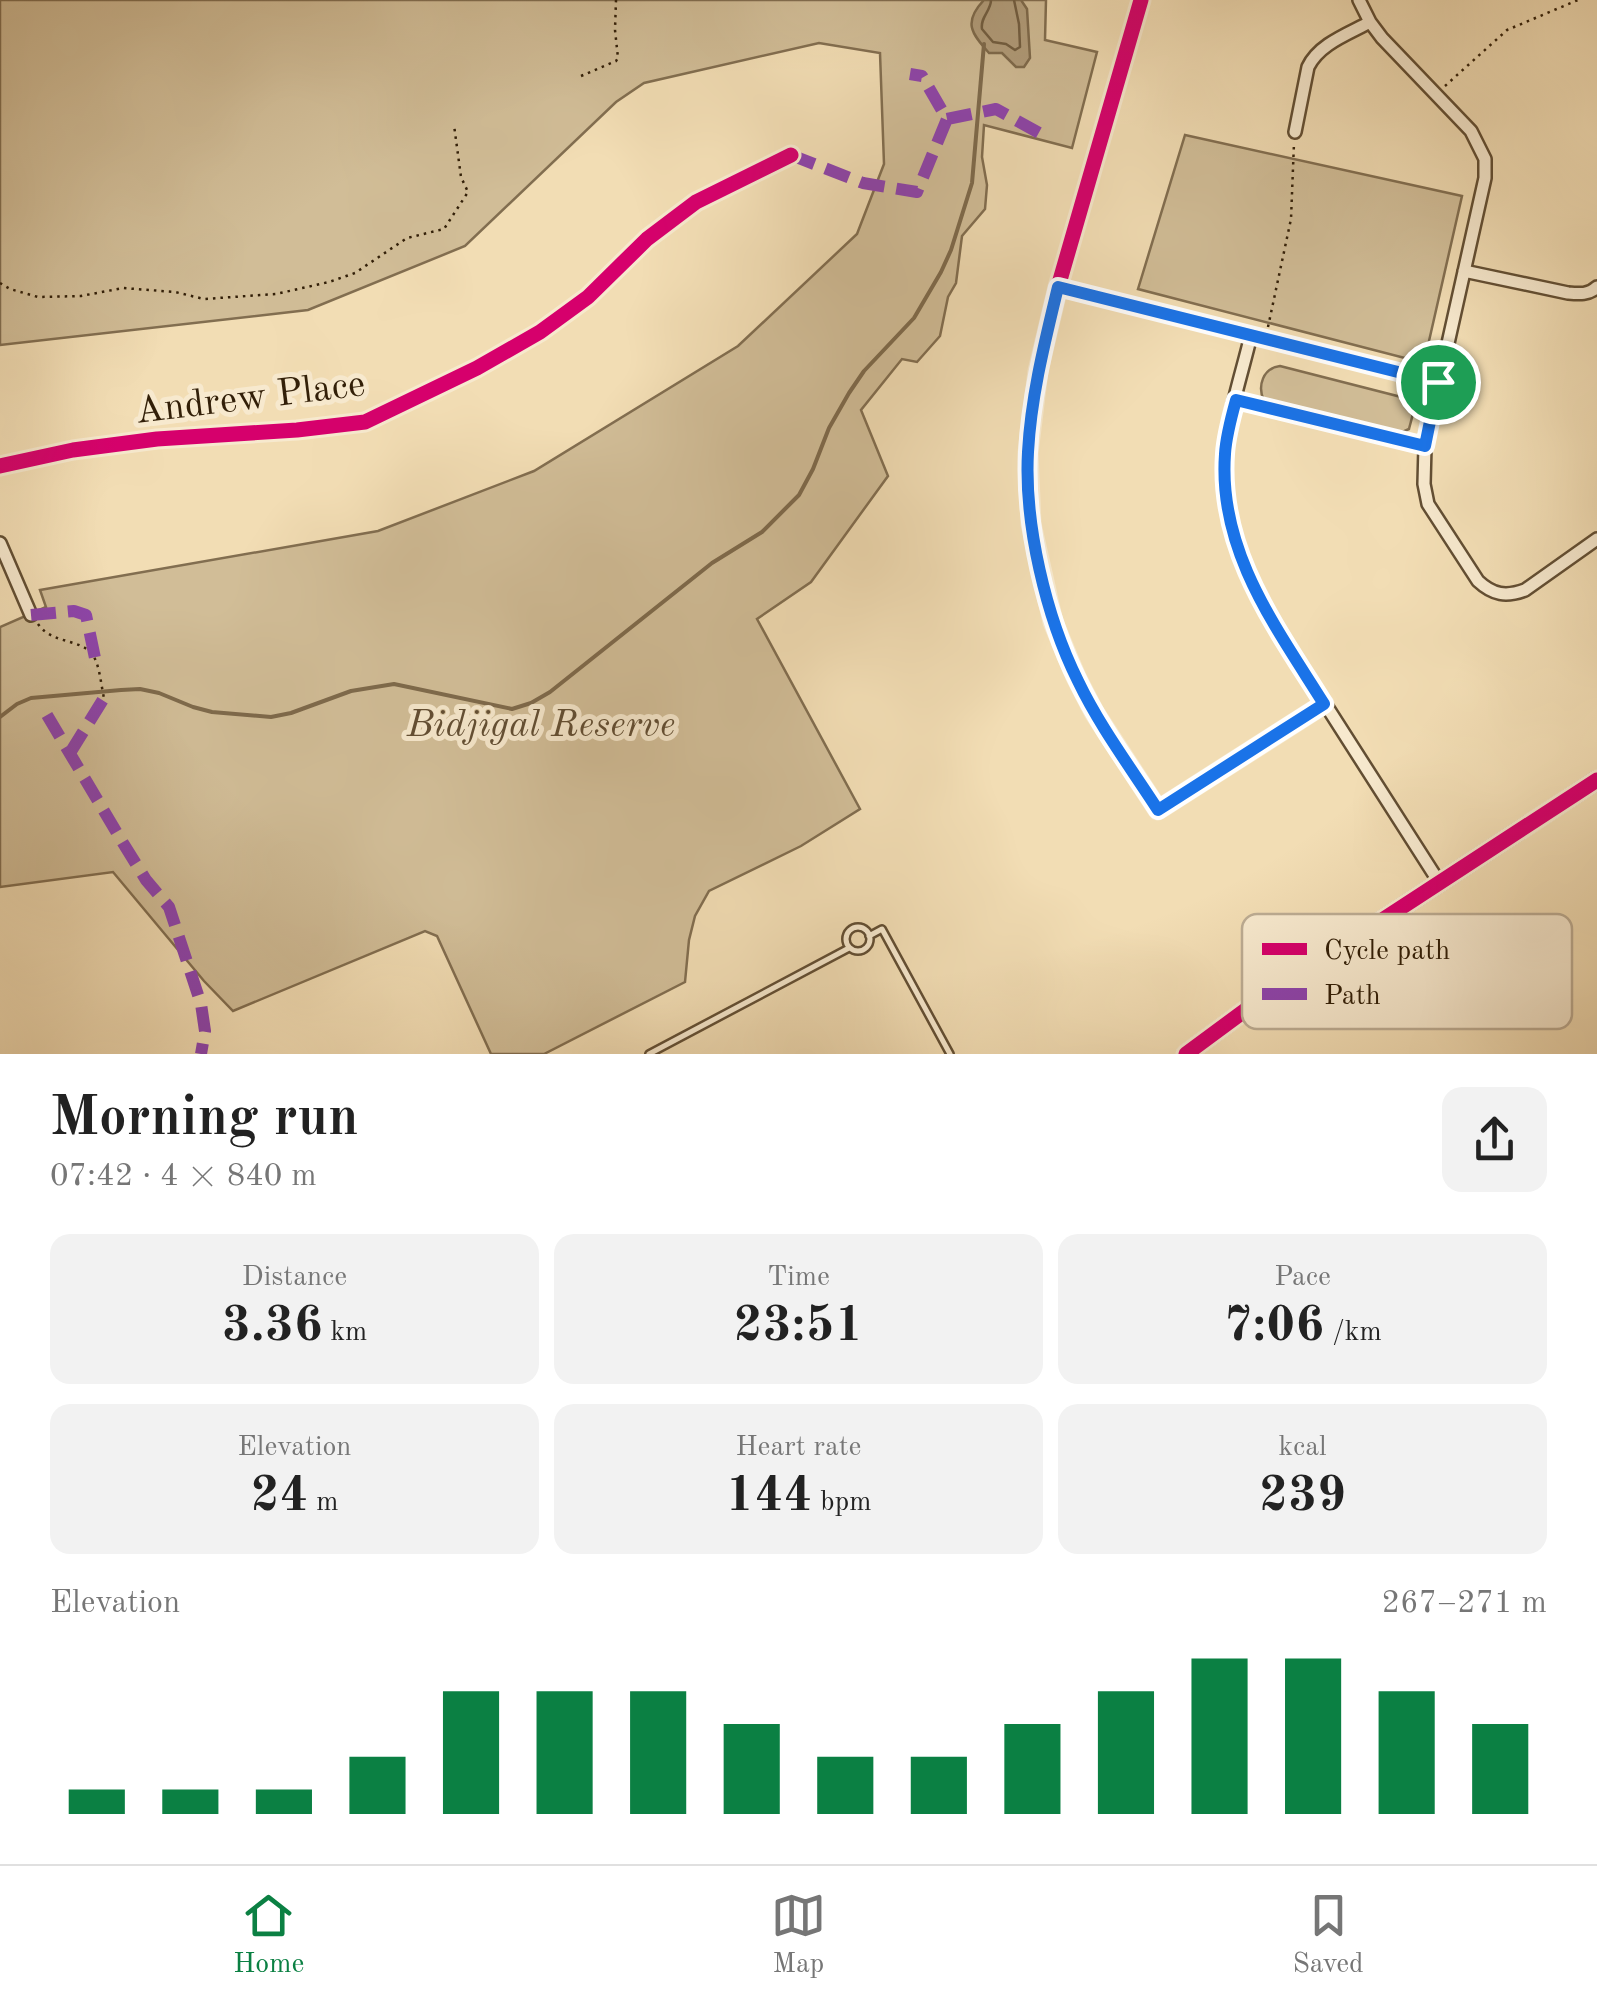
<!DOCTYPE html>
<html lang="en">
<head>
<meta charset="utf-8">
<style>
	body { margin:0; font-family:"Old Standard TT",serif; background:#f2f2f2; color:#222; height:100vh; display:flex; flex-direction:column; font-size:38px; white-space:nowrap }
	* { box-sizing:border-box; margin:0 }
	p { font-size:32px; color:#767676 }
	.icon { flex:none; width:55px; height:55px; fill:none; stroke:currentColor; stroke-width:2; stroke-linecap:round; stroke-linejoin:round }
	.map { position:relative; height:1054px; overflow:hidden }
	.side { display:flex; flex-direction:column; background:#fff; flex:1 }
	.side>* { flex:none }
	.pin { position:absolute; display:grid; place-items:center; width:85px; height:85px; color:#fff; margin:-42px; border:5px solid #fff; border-radius:50%; box-shadow:0 2px 10px #0007 }
	.round { display:grid; place-items:center; flex:none; width:105px; height:105px; border-radius:20px; background:#f2f2f2 }
	.overview { display:flex; align-items:center; justify-content:space-between; height:170px; padding:0 50px }
	h1 { font-size:55px; font-weight:700; line-height:75px }
	.figures { display:grid; grid-template-columns:repeat(3,1fr); gap:15px; height:170px; padding:10px 50px }
	.figures div { display:grid; align-content:center; border-radius:20px; background:#f2f2f2; text-align:center }
	.figures b { font-size:50px; font-weight:700 }
	.figures small { font-size:28px; font-weight:400 }
	.figures p { font-size:28px }
	.chart { height:280px; padding:20px 50px }
	.chart p { display:flex; justify-content:space-between }
	.chart svg { width:100%; height:180px; margin-top:10px; stroke:#0b8043; stroke-width:6 }
	.dock { display:flex; justify-content:space-around; align-items:center; height:140px; border-top:2px solid #e0e0e0; background:#fff; font-size:28px; color:#767676 }
	.dock a { display:grid; justify-items:center; gap:5px }
	.dock .selected { color:#0b8043 }
	.map>svg:first-child { display:block }
</style>
</head>
<body>
<div class="map">
<svg width="1597" height="1054" viewBox="0 0 1597 1054">
	<rect width="100%" height="100%" fill="#f2ddb4"/>
	<filter id="stains"><feTurbulence type="fractalNoise" baseFrequency=".002" numOctaves="4"/><feColorMatrix values="0 0 0 0 .2 0 0 0 0 .09 0 0 0 0 .02 0 0 0 .5 -.17"/></filter>
	<radialGradient id="worn" r=".72"><stop offset=".6" stop-color="#630" stop-opacity="0"/><stop offset="1" stop-color="#630" stop-opacity=".3"/></radialGradient>
	<!-- green -->
	<path fill="#d1bd97" stroke="#826e50" stroke-width="2.5" d="M0 0H1046L1045 40 1097 52 1072 148 984 125 982 157 987 185 985 209 962 236 956 283 948 297 940 336 917 362 902 359 861 410 888 476 811 582 757 619 860 809 801 846 709 891 695 916 689 940 685 982 544 1054H491L437 936 425 931 233 1011 204 981 113 872 0 887V627L46 607 40 590 378 531 534 471 738 346 857 234 884 164 880 53 819 43 644 83 616 102 465 246 308 310 0 345Z
		M1185 135 1462 196 1424 363 1138 289Z
		M1280 366 1405 398C1418 406 1412 416 1409 429L1396 435 1264 401C1257 386 1263 368 1280 366Z"/>
	<!-- water -->
	<path fill="#b19c7a" stroke="#7e6a4c" stroke-width="2.5" d="M984 0H1021L1027 9 1030 58 1024 67H1016L1002 53H989C971 33 963 22 984 0Z"/>
	<g fill="none" stroke-linecap="round" stroke-linejoin="round">
		<!-- shore -->
		<path stroke="#725e41" stroke-width="2.5" d="M991 0C991 11 980 17 982 29L993 42 1006 44 1015 50 1020 47 1019 24 1014 0"/>
		<!-- stream -->
		<path stroke="#7e6a4c" stroke-width="4" d="M0 717 17 704 31 698 121 690 140 689 159 693 193 707 212 712 271 717 291 713 351 691 394 684 512 709 531 703 550 692 712 563 762 532 799 495 813 469 829 428 849 393 864 371 914 318 941 272 951 250 972 183 984 44"/>
		<!-- service casing -->
		<g stroke="#624e33" stroke-width="10">
			<path id="service" d="M1236 400 1422 446
				M846 939a12 12 0 1 1 24 0a12 12 0 1 1-24 0Z
				M869 936 882 929 950 1054
				M649 1054 849 948"/>
		</g>
		<!-- minor casing -->
		<g stroke="#624e33" stroke-width="16">
			<path id="minor" d="M1141 0 1058 287 1038 371 1028 453 1031 524 1053 622 1076 677 1094 712 1158 810 1324 704
				M1359 0 1370 22 1382 38 1471 131 1485 159V178L1425 446 1424 484 1428 504 1478 581C1493 595 1506 597 1525 590L1597 539
				M1295 132 1308 67C1319 44 1348 34 1370 22
				M1464 271 1568 293C1579 294 1589 295 1597 287
				M1058 287 1439 382
				M1251 335C1242 374 1227 416 1225 457 1223 512 1240 567 1267 613L1439 882
				M0 466 73 450 157 439 297 430 365 422 477 368 540 332 588 297 647 239 696 202 791 155
				M0 543 31 615"/>
		</g>
		<!-- secondary casing -->
		<g stroke="#321f08" stroke-width="20">
			<path id="secondary" d="M1186 1054 1255 1003 1597 780"/>
		</g>
		<!-- path -->
		<path stroke="#321f08" stroke-width="2.5" stroke-dasharray="2.5 5" stroke-linecap="butt" d="M581 76 616 61 618 58 615 30 616 0
			M1445 86 1507 30 1578 0
			M0 283 10 289 38 297 81 296 123 288 175 292 204 299 276 294 329 282 355 273 407 238 444 229 468 192 461 177 454 125
			M1268 327 1291 219 1294 143
			M38 624C52 645 84 638 94 657 100 668 101 685 104 698"/>
		<!-- service -->
		<use href="#service" stroke="#f7e9ce" stroke-width="5"/>
		<!-- minor -->
		<use href="#minor" stroke="#f7e9ce" stroke-width="11"/>
		<!-- secondary -->
		<use href="#secondary" stroke="#f7e9ce" stroke-width="15"/>
		<!-- quiet -->
		<path stroke="#8e44ad" stroke-width="12" stroke-dasharray="25 12" stroke-linecap="butt" d="M947 119 996 109 1041 134
			M791 155 863 183 917 192 947 119 922 76 910 74
			M31 615 74 611 86 615 95 658
			M47 715 123 843 146 880 169 907 201 1004 205 1031 201 1054
			M70 753 104 698"/>
		<!-- cycleway casing -->
		<g stroke="#f7e9ce" stroke-width="21">
			<path id="cycleway" d="M1141 0 1058 287 1038 371 1028 453 1031 524 1053 622 1076 677 1094 712 1158 810 1324 704
				M0 466 73 450 157 439 297 430 365 422 477 368 540 332 588 297 647 239 696 202 791 155
				M1186 1054 1255 1003 1597 780"/>
		</g>
		<!-- cycleway -->
		<use href="#cycleway" stroke="#d6006c" stroke-width="15"/>
	</g>
	<g fill="none" stroke-linecap="round" stroke-linejoin="round">
		<!-- route casing -->
		<g stroke="#fff" stroke-width="20">
			<path id="route" d="M1058 287 1438 382 1425 446 1236 400C1231 418 1226 436 1225 454 1218 551 1276 627 1324 704L1158 810C1131 768 1100 727 1078 681 1046 617 1024 524 1028 452 1031 396 1045 341 1058 287Z"/>
		</g>
		<!-- route -->
		<use href="#route" stroke="#1a73e8" stroke-width="12"/>
	</g>
	<g text-anchor="middle" stroke-width="10" stroke-linejoin="round" paint-order="stroke">
		<!-- street labels -->
		<g font-size="38" fill="#321f08" stroke="#f7e9ce">
			<text transform="translate(250 396) rotate(-7)" y="13">Andrew Place</text>
		</g>
		<!-- park labels -->
		<g font-size="38" font-style="italic" fill="#624e33" stroke="#f7e9ce">
			<text x="541" y="736">Bidjigal Reserve</text>
		</g>
	</g>
	<!-- legend -->
	<rect x="1242" y="914" width="330" height="115" rx="15" fill="#f7e9ce" stroke="#bcac93" stroke-width="2.5"/>
	<rect x="1262" y="943" width="45" height="12" fill="#d6006c"/>
	<rect x="1262" y="988" width="45" height="12" fill="#8e44ad"/>
	<g font-size="28" fill="#321f08">
		<text x="1324" y="959">Cycle path</text>
		<text x="1324" y="1004">Path</text>
	</g>
	<rect width="100%" height="100%" filter="url(#stains)"/>
	<rect width="100%" height="100%" fill="url(#worn)"/>
</svg>
<div class="pin" style="left:1438px;top:382px;background:#1e9e55"><svg class="icon" aria-label="arrive" viewBox="0 0 24 24"><path d="M6 21V4h12l-3 4 3 4H6"/></svg></div>
</div>
<section class="side">
<div class="overview"><div><h1>Morning run</h1><p>07:42 · 4 × 840 m</p></div><a class="round"><svg class="icon" aria-label="share" viewBox="0 0 24 24"><path d="M12 15V3M7 8l5-5 5 5M5 13v7h14v-7"/></svg></a></div>
<div class="figures">
<div><p>Distance</p><b>3.36<small> km</small></b></div>
<div><p>Time</p><b>23:51</b></div>
<div><p>Pace</p><b>7:06<small> /km</small></b></div>
</div>
<div class="figures">
<div><p>Elevation</p><b>24<small> m</small></b></div>
<div><p>Heart rate</p><b>144<small> bpm</small></b></div>
<div><p>kcal</p><b>239</b></div>
</div>
<div class="chart"><p><span>Elevation</span>267–271 m</p>
<svg viewBox="0 0 160 44" preserveAspectRatio="none"><path d="M5 44V38M15 44V38M25 44V38M35 44V30M45 44V14M55 44V14M65 44V14M75 44V22M85 44V30M95 44V30M105 44V22M115 44V14M125 44V6M135 44V6M145 44V14M155 44V22"/></svg>
</div>
</section>
<nav class="dock">
<a class="selected"><svg class="icon" aria-label="home" viewBox="0 0 24 24"><path d="M3 11l9-7 9 7M6 9v11h12V9"/></svg>Home</a>
<a><svg class="icon" aria-label="map" viewBox="0 0 24 24"><path d="M3 6l6-2 6 2 6-2v14l-6 2-6-2-6 2zM9 4v14M15 6v14"/></svg>Map</a>
<a><svg class="icon" aria-label="saved" viewBox="0 0 24 24"><path d="M7 4h10v16l-5-4-5 4z"/></svg>Saved</a>
</nav>
</body>
</html>
